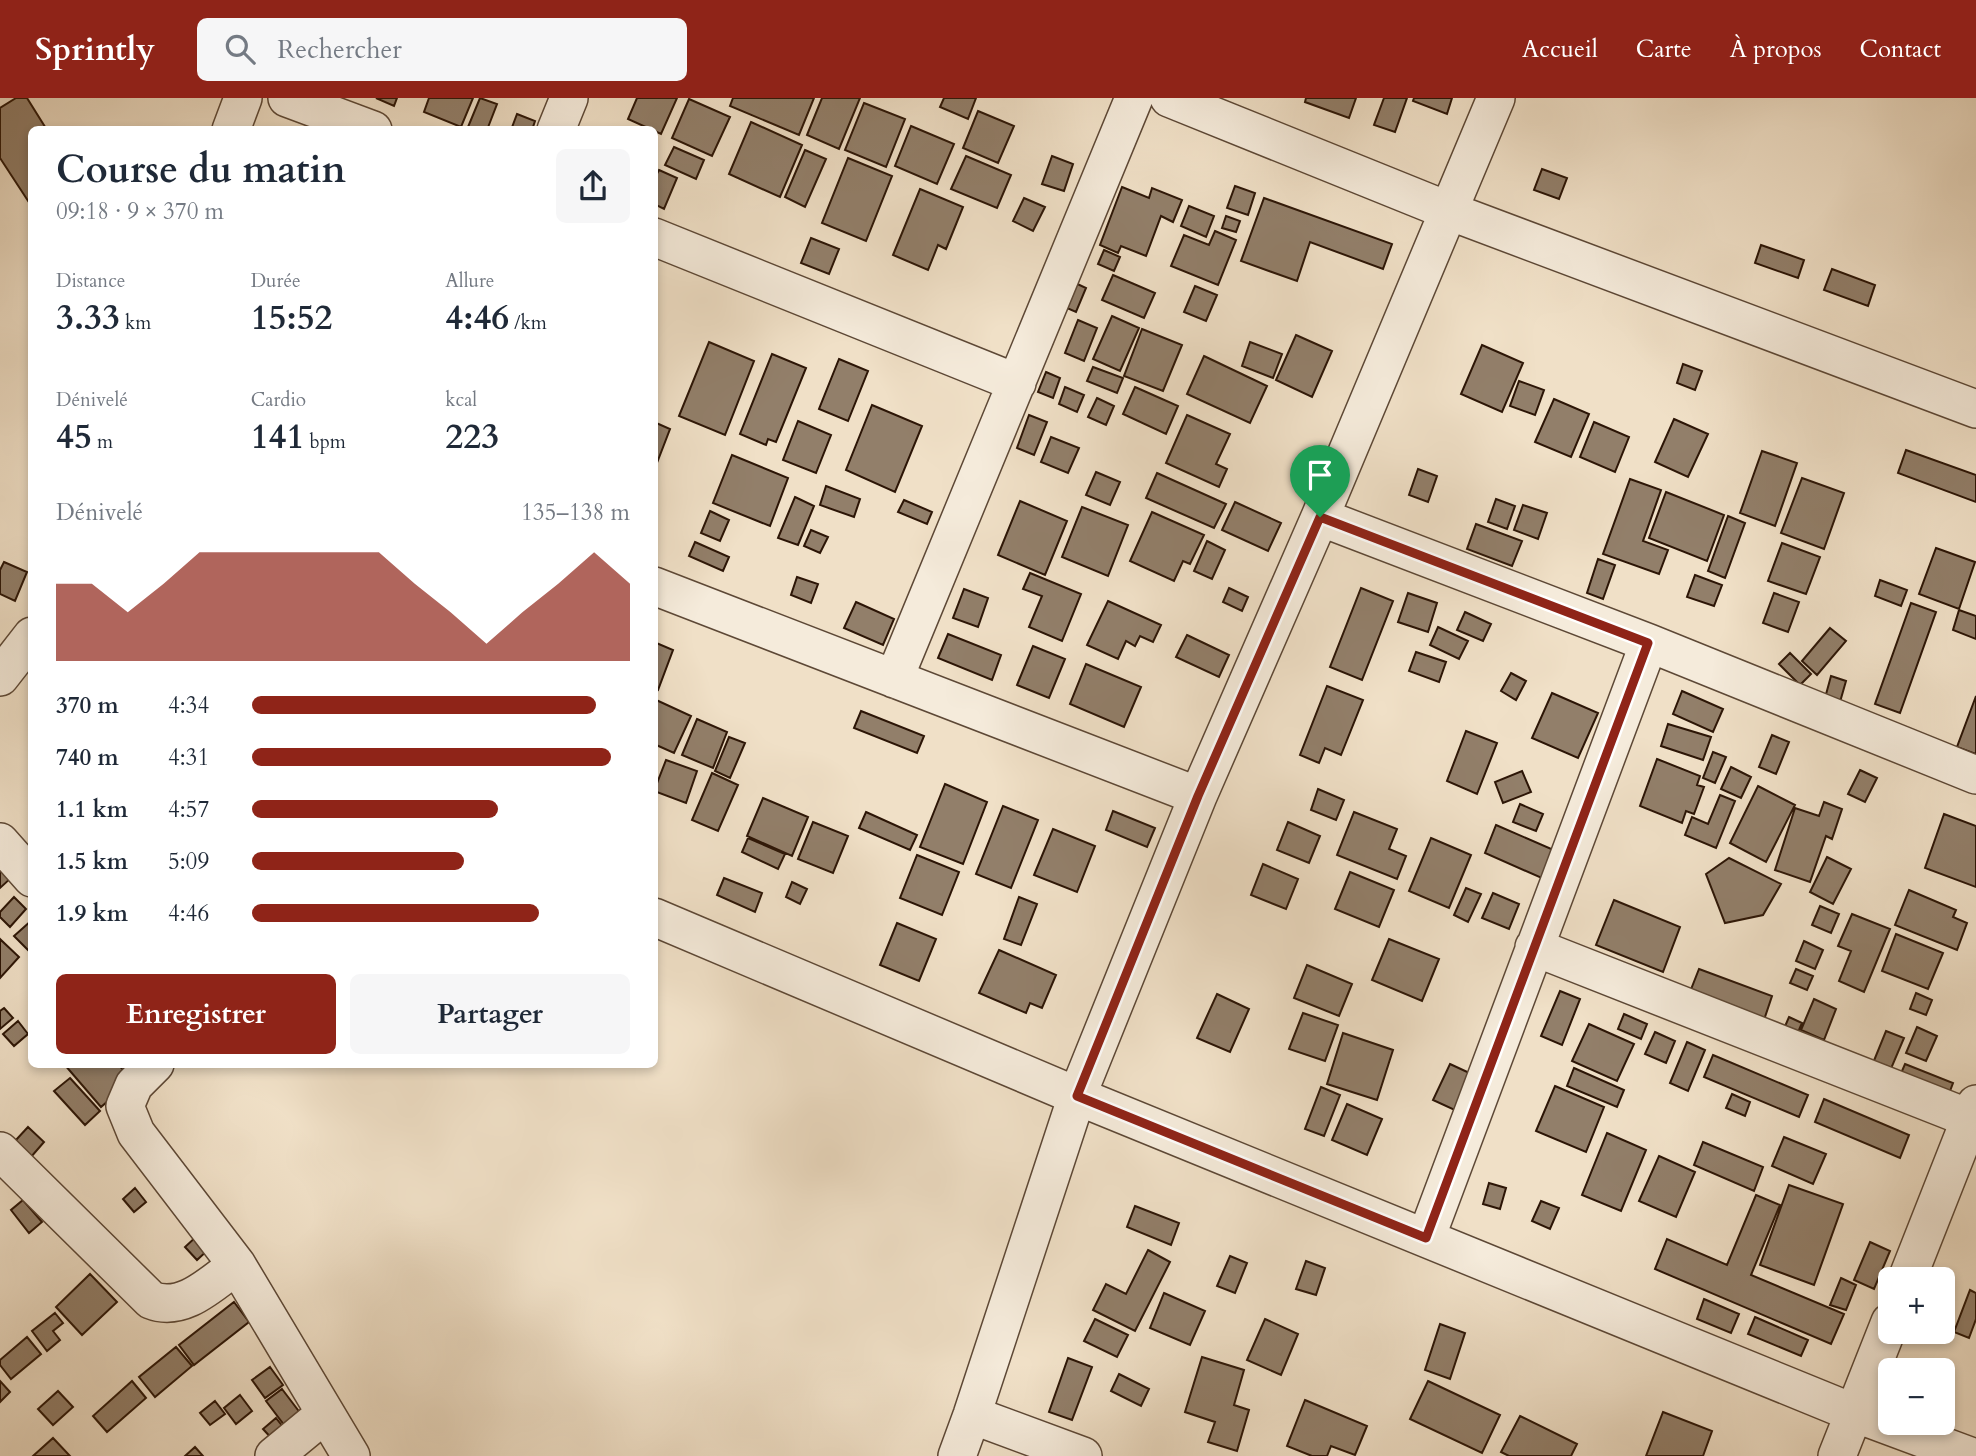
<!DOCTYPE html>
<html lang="fr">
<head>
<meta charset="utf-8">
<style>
	body { margin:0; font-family:Cardo,serif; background:#f6f6f7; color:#1f2937; height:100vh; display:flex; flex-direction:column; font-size:26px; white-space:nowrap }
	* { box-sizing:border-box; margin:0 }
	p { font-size:23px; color:#747a83 }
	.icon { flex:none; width:38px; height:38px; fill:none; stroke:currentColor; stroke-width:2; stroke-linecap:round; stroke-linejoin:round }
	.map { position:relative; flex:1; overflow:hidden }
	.side { position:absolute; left:28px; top:28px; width:630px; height:942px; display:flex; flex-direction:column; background:#fff; border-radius:10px; box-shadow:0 4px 10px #0003 }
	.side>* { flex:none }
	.controls { position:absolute; left:1878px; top:1169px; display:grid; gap:14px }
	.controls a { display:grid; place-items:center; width:77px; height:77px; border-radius:10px; background:#fff; box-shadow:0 4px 10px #0003; font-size:35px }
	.pin { position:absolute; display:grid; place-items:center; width:60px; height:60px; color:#fff; margin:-72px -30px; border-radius:50% 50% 50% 0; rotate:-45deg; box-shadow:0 0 7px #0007 }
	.pin .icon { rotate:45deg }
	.round { display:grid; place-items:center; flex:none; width:74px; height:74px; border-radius:10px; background:#f6f6f7 }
	.summary { display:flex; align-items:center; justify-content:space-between; height:119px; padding:0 28px }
	h1 { font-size:38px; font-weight:700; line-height:52px }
	.metrics { display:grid; grid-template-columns:repeat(3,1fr); gap:10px; height:119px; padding:7px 28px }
	.metrics div { display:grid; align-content:center }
	.metrics b { font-size:35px; font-weight:700 }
	.metrics small { font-size:19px; font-weight:400 }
	.metrics p { font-size:19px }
	.chart { height:196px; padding:14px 28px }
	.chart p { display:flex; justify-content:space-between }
	.chart svg { width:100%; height:126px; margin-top:7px; fill:#8f2418; opacity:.7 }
	.action { display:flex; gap:14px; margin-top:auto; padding:14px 28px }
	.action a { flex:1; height:80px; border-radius:10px; background:#8f2418; color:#fff; font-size:28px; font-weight:700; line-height:80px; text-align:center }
	.action a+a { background:#f6f6f7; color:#1f2937 }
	ul { padding:0 28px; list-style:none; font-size:23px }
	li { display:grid; grid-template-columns:112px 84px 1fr; align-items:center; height:52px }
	li i { height:18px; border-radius:9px; background:#8f2418 }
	header { display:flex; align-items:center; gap:42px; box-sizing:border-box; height:98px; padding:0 35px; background:#8f2418; color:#fff }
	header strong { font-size:33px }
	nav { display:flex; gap:38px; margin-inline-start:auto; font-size:24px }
	.search { width:490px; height:63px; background:#f6f6f7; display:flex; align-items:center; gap:18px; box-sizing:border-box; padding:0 24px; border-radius:10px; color:#747a83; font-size:26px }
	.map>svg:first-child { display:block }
</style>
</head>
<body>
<header>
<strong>Sprintly</strong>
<div class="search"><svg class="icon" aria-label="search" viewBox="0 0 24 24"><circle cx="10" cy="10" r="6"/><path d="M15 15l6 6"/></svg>Rechercher</div>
<nav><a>Accueil</a><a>Carte</a><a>À propos</a><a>Contact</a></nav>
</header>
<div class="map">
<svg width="1976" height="1358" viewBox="0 0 1976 1358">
	<rect width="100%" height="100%" fill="#f0e0c7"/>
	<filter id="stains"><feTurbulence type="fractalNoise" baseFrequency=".00286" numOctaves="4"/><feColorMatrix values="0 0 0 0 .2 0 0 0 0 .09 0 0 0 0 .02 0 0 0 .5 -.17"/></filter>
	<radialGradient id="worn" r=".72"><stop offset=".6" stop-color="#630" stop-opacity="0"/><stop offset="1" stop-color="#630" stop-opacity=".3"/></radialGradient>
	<!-- building -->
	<path fill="#927f6a" stroke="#2c1506" stroke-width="2" d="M16 0H27L47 32H32V109L0 60V10Z
		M376 0H397L394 8Z
		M429 0H473L461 29 424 14Z
		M480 0 497 6 487 32 468 29Z
		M637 0H677L661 36 628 21Z
		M733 0H814L799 37 730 8Z
		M822 0H860L839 51 807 37Z
		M944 0H976L968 21 940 9Z
		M1306 0H1356L1349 20 1305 4Z
		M1384 0H1407L1395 34 1374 27Z
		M1414 0H1452L1447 16 1413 3Z
		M689 1 730 19 712 58 672 40Z
		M864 5 905 21 886 69 845 52Z
		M978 13 1014 28 998 65 963 50Z
		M517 16 535 23 532 32H511Z
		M751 24 802 47 780 99 729 76Z
		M911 28 954 46 937 86 895 68Z
		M674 49 704 62 696 81 665 67Z
		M805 52 826 61 805 109 785 99Z
		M966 58 1011 77 997 110 951 91Z
		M1052 58 1073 66 1064 93 1042 86Z
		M848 60 892 78 866 143 822 125Z
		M1542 71 1567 80 1559 101 1534 92Z
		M659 72 677 80 664 111 654 106V81Z
		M1235 88 1255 95 1248 117 1227 110Z
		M1122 89 1149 100 1152 90 1182 102 1173 124 1161 118 1146 158 1121 148 1118 155 1100 147Z
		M920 91 963 109 946 151 938 147 928 172 893 157Z
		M1024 100 1045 109 1033 133 1013 123Z
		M1264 100 1392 146 1383 171 1310 144 1297 183 1241 163Z
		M1189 108 1214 118 1206 139 1181 128Z
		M1226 118 1240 123 1236 134 1222 130Z
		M1215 133 1236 142 1218 187 1171 168 1184 137 1209 147Z
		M811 140 839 151 829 176 801 165Z
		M1761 147 1804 162 1798 180 1755 165Z
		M1104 152 1120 159 1114 173 1098 166Z
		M1832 171 1875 187 1868 208 1824 192Z
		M1113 177 1155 195 1144 220 1102 202Z
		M1071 183 1086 190 1076 214 1060 207Z
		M1195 188 1217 197 1206 223 1184 214Z
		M1112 218 1139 230 1120 273 1093 261Z
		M1078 222 1097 230 1084 263 1065 255Z
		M1142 231 1182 247 1163 293 1124 278Z
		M1296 237 1332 253 1312 299 1276 282Z
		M709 244 754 263 725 337 679 318Z
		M1250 244 1282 256 1273 280 1242 268Z
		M1482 247 1523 265 1502 314 1461 296Z
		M772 256 806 270 776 344 768 341 766 347 740 336Z
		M1204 258 1267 288 1250 325 1187 296Z
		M839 261 868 273 848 323 819 311Z
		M1683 266 1702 273 1695 292 1677 285Z
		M1093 269 1123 280 1117 295 1087 283Z
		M1046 274 1060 280 1053 300 1038 294Z
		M1519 283 1544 292 1535 317 1510 308Z
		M1065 289 1084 297 1077 314 1059 306Z
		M1135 289 1178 308 1166 336 1123 316Z
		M1097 300 1114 308 1106 327 1088 319Z
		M1554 301 1589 316 1571 359 1535 344Z
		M872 307 922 328 895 394 846 372Z
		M1029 317 1047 324 1034 357 1017 350Z
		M1187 317 1230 336 1216 366 1227 371 1219 389 1166 365Z
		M1674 321 1708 336 1688 379 1655 364Z
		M798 323 831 337 816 375 783 362Z
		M654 324 670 331 655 370H654Z
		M1594 324 1629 339 1615 374 1580 359Z
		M1051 339 1079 350 1068 375 1041 364Z
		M1906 352 1976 377V404L1898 375Z
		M1762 353 1797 365 1775 428 1740 415Z
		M732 357 788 380 770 428 713 405Z
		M1418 371 1437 378 1428 404 1409 397Z
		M1096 374 1120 384 1110 407 1086 397Z
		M1157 375 1226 406 1214 430 1146 400Z
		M1802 380 1844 395 1824 451 1781 435Z
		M1630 381 1661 392 1643 443 1668 452 1659 476 1603 456Z
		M826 388 860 401 854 419 820 407Z
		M1666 394 1724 417 1707 463 1649 440Z
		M795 399 814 408 798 447 778 440Z
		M1496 401 1515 408 1507 431 1488 424Z
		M904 402 932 414 927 426 898 414Z
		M1020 403 1067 423 1045 477 998 457Z
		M1235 404 1281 425 1268 453 1222 432Z
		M1523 407 1547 415 1538 441 1514 432Z
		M1082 409 1128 427 1108 478 1062 459Z
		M710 413 729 422 720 443 701 435Z
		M1152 414 1204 437 1190 466 1183 463 1174 483 1130 463Z
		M1728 418 1745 425 1725 480 1708 473Z
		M1476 426 1522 443 1512 468 1467 451Z
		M811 432 828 439 820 455 804 448Z
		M1207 443 1225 452 1212 481 1194 473Z
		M695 444 729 459 723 473 689 458Z
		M1782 445 1820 459 1806 496 1768 483Z
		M1936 450 1975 464 1959 511 1919 496Z
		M1598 461 1615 467 1603 501 1587 495Z
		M4 464 27 474 15 503 0 496V472Z
		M1030 475 1081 496 1062 543 1029 529 1042 498 1023 491Z
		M1695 477 1722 487 1714 508 1687 499Z
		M797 479 818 486 811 505 791 497Z
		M1880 482 1907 492 1901 508 1875 498Z
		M1229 490 1248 499 1242 513 1223 504Z
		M1361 490 1393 503 1362 582 1330 569Z
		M964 491 988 500 978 529 953 520Z
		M1408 495 1437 505 1428 534 1398 524Z
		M1774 495 1799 504 1788 534 1763 525Z
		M1108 503 1161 527 1153 544 1140 538 1135 548 1126 543 1118 561 1087 547Z
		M856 504 894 521 883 547 844 530Z
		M1911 505 1936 514 1900 615 1875 606Z
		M1959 512 1976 518V541L1953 532Z
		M1465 514 1491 526 1483 543 1457 532Z
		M1438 529 1468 543 1459 561 1430 547Z
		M1830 530 1846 543 1817 577 1802 563Z
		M948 536 1001 557 992 582 938 560Z
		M1187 537 1229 557 1219 579 1176 559Z
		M654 544 673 552 658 592 654 591Z
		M1033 548 1065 561 1049 600 1017 587Z
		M1416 554 1446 564 1439 584 1409 573Z
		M1790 555 1811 576 1800 587 1779 566Z
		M1086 566 1141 589 1124 629 1070 606Z
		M1511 575 1526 583 1516 602 1501 593Z
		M1831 578 1846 583 1840 604 1825 600Z
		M1327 588 1363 602 1341 657 1325 650 1319 665 1300 657Z
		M1682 593 1723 611 1713 634 1673 616Z
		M1552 595 1598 615 1578 660 1532 640Z
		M1976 598V656L1957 649Z
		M654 601 691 618 674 655 654 646Z
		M861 613 924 638 917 655 854 630Z
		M697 621 727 634 713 670 682 657Z
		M1668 626 1711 639 1703 662 1661 648Z
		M1466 633 1497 645 1477 696 1447 683Z
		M1772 637 1789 644 1776 676 1759 669Z
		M729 639 745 645 730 680 715 673Z
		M1713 654 1726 659 1715 685 1703 680Z
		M1657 661 1700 678 1697 687 1704 689 1694 716 1686 713 1682 725 1640 708Z
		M666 662 697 673 686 705 654 693Z
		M1731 669 1751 679 1741 700 1721 691Z
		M1860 672 1877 680 1865 704 1848 696Z
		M1522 673 1531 694 1503 705 1495 684Z
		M712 675 738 687 718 733 692 722Z
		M945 686 987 704 963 766 920 749Z
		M1758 688 1795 707 1766 764 1730 745Z
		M1318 691 1344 702 1336 722 1311 712Z
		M1720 697 1735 703 1716 750 1685 737 1692 719 1708 726Z
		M763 700 808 719 792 758 747 738Z
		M1824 704 1842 711 1832 741 1826 738 1810 784 1775 772 1795 710 1819 718Z
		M1520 706 1543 716 1536 733 1513 724Z
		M1003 708 1038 722 1011 790 976 776Z
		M1113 713 1155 730 1147 749 1106 732Z
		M866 714 917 737 910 752 859 730Z
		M1354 714 1397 731 1389 751 1406 758 1397 781 1337 757Z
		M1944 716 1976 728V789L1925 770Z
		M813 724 848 738 833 775 798 761Z
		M1288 724 1320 738 1309 765 1277 752Z
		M1496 727 1556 753 1544 781 1485 755Z
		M1053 731 1095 748 1077 794 1034 777Z
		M748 740 785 756 778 771 742 754Z
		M1431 740 1471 757 1449 810 1409 793Z
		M917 757 959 774 942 817 900 800Z
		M1827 759 1851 771 1833 806 1810 794Z
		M1729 760 1781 786 1763 817 1725 825 1706 776Z
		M0 764 12 779 0 790Z
		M1263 766 1298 781 1286 811 1251 797Z
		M1350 774 1394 792 1379 829 1335 811Z
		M724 780 762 795 755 814 717 797Z
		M792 784 807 791 800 806 786 799Z
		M1466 790 1481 796 1468 824 1454 817Z
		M1909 792 1956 812 1953 819 1967 825 1957 852 1895 827Z
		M1493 795 1519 806 1509 831 1482 820Z
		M14 799 26 811 10 829 0 819V814Z
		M1019 799 1037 806 1021 847 1004 841Z
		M1614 802 1680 829 1663 874 1596 847Z
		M1820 808 1839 816 1831 835 1812 827Z
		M1852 816 1890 831 1864 894 1839 883 1851 853 1838 848Z
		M32 822V856L14 838Z
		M897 825 936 841 919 883 880 867Z
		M1896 836 1943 855 1928 891 1882 873Z
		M0 841 19 859 0 880Z
		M1389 841 1439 861 1422 903 1372 882Z
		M1804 843 1823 852 1815 871 1796 863Z
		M999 852 1056 877 1042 910 1030 905 1026 915 979 895Z
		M1307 867 1352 886 1339 918 1294 900Z
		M1699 871 1772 898 1764 922 1690 894Z
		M1796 871 1813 878 1807 892 1790 885Z
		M1560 893 1580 901 1562 947 1541 938Z
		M1916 895 1932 902 1926 917 1910 911Z
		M1217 896 1249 911 1230 954 1197 940Z
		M1814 901 1836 911 1824 942 1801 932Z
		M4 910 13 920 0 931V913Z
		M1303 915 1338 927 1325 963 1289 951Z
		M1624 916 1647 926 1641 941 1618 931Z
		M1789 919 1802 925 1796 939 1783 933Z
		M18 923 28 936 14 948 3 936Z
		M1589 926 1634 946 1617 983 1572 963Z
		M1917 929 1937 938 1926 963 1906 955Z
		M1886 933 1904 940 1890 973 1873 965Z
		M1655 934 1675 943 1666 965 1645 956Z
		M1343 935 1393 952 1377 1002 1327 986Z
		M1687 944 1705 952 1688 993 1670 985Z
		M1713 957 1808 997 1799 1019 1704 979Z
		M64 966H118L132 982 101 1009Z
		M1450 966 1476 978 1459 1014 1433 1002Z
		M1905 966 1953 985 1947 1001 1899 980Z
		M1574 970 1624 992 1617 1009 1567 988Z
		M70 980 100 1013 85 1027 54 993Z
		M1555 988 1604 1009 1586 1054 1536 1033Z
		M1321 989 1340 997 1324 1038 1305 1031Z
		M1732 996 1750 1004 1745 1018 1726 1010Z
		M1824 1001 1909 1037 1900 1060 1815 1024Z
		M1347 1006 1382 1021 1367 1057 1332 1042Z
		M28 1029 44 1044 31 1059 15 1043Z
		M1607 1035 1646 1052 1621 1113 1582 1097Z
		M1784 1039 1826 1056 1813 1086 1772 1068Z
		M1703 1044 1763 1069 1754 1093 1694 1067Z
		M1659 1058 1695 1074 1676 1119 1639 1103Z
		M1489 1085 1506 1090 1500 1111 1483 1106Z
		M1789 1087 1843 1106 1814 1187 1760 1167Z
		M135 1090 146 1104 134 1114 123 1101Z
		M1756 1097 1780 1107 1751 1177 1844 1216 1831 1246 1655 1171 1667 1141 1727 1167Z
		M23 1102 42 1124 29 1135 11 1112Z
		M1541 1103 1559 1110 1550 1131 1532 1123Z
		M1135 1108 1179 1125 1171 1147 1127 1129Z
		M198 1137 209 1151 197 1162 185 1149Z
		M1870 1144 1890 1153 1874 1191 1854 1182Z
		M1148 1152 1170 1164 1135 1233 1093 1212 1106 1186 1126 1196Z
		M1230 1158 1247 1165 1235 1195 1217 1188Z
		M1306 1163 1325 1170 1316 1197 1296 1191Z
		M90 1176 117 1204 82 1237 56 1209Z
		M1841 1180 1856 1187 1846 1212 1830 1207Z
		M1970 1192 1976 1195V1221L1969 1240 1954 1234Z
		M1164 1195 1205 1213 1190 1247 1150 1230Z
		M1704 1201 1739 1216 1731 1235 1697 1221Z
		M234 1204 249 1224 194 1267 179 1247Z
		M55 1215 63 1225 53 1233 60 1242 47 1253 32 1233Z
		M1755 1219 1808 1242 1801 1258 1748 1236Z
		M1095 1221 1128 1237 1117 1259 1084 1243Z
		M1265 1221 1298 1236 1281 1277 1247 1262Z
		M1440 1226 1465 1235 1450 1281 1425 1272Z
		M27 1239 41 1256 11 1281 0 1267V1262Z
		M176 1249 192 1268 155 1299 139 1279Z
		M1202 1259 1244 1272 1234 1307 1249 1312 1237 1353 1208 1344 1215 1324 1185 1314Z
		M1068 1260 1092 1269 1072 1322 1049 1314Z
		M270 1269 283 1287 265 1300 252 1282Z
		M1119 1276 1149 1291 1141 1308 1111 1293Z
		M0 1283 10 1294 0 1304Z
		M132 1283 146 1300 107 1334 93 1318Z
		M1428 1283 1500 1317 1482 1355 1410 1321Z
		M282 1291 304 1320 288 1332 266 1303Z
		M58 1293 73 1309 53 1327 38 1311Z
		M240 1297 252 1313 236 1326 224 1310Z
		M1305 1302 1367 1328 1355 1357 1331 1348 1327 1358H1312L1287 1348Z
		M215 1303 225 1316 210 1327 200 1315Z
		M1663 1314 1712 1333 1703 1358H1646Z
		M1520 1318 1577 1346 1571 1358H1509L1501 1354Z
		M276 1320 287 1334 275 1344 263 1331Z
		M53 1340 70 1358H33Z
		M195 1349 203 1358H185Z"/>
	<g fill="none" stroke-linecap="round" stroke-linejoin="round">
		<!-- minor casing -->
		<g stroke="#5d4836" stroke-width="40">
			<path id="minor" d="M287 0 373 32
				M1169 0 1449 113 1976 311
				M231 32 243 0
				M556 32 569 0
				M654 139 1017 285
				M1320 419 1649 545 1976 677
				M654 488 1198 698
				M0 579 32 538
				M894 581 1134 0
				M0 744 32 780
				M654 819 1077 998 1854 1315 1970 1358
				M1534 849 1976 1023
				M155 966 134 987 125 1008 136 1035 237 1167 351 1358
				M0 1053 151 1202C183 1215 212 1185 237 1167
				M1426 1140 1649 545
				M1907 1181 1976 1006
				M972 1317 1083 1358
				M274 1358 325 1316
				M957 1358 972 1317 1077 998 1198 698 1320 419 1496 0
				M1837 1358 1890 1224"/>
		</g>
		<!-- minor -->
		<use href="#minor" stroke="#f5ebdb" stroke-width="37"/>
	</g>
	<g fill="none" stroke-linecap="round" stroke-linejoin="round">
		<!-- route casing -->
		<g stroke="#fff" stroke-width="14">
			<path id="route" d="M1320 419 1648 545 1426 1140 1077 998 1198 698Z"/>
		</g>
		<!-- route -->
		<use href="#route" stroke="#8f2418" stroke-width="9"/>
	</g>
	<rect width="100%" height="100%" filter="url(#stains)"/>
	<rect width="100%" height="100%" fill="url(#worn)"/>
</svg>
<div class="controls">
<a>+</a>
<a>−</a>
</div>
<div class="pin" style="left:1320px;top:419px;background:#1e9e55"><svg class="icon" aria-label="arrive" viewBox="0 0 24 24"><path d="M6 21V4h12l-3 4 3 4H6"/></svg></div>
<section class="side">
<div class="summary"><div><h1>Course du matin</h1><p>09:18 · 9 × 370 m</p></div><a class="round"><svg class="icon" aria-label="share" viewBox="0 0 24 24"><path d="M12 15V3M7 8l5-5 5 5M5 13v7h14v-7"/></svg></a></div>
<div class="metrics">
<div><p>Distance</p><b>3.33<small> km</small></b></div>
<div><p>Durée</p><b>15:52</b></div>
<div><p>Allure</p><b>4:46<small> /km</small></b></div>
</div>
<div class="metrics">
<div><p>Dénivelé</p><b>45<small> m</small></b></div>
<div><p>Cardio</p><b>141<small> bpm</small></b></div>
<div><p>kcal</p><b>223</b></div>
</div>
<div class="chart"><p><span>Dénivelé</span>135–138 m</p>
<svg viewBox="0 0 160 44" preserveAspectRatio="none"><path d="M0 44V17L10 17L20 27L30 17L40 6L50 6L60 6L70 6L80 6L90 6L100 17L110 27L120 38L130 27L140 17L150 6L160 17V44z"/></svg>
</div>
<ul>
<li><b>370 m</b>4:34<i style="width:91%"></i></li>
<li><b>740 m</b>4:31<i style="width:95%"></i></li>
<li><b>1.1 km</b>4:57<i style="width:65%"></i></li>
<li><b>1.5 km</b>5:09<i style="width:56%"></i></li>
<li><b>1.9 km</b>4:46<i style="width:76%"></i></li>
</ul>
<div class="action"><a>Enregistrer</a><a>Partager</a></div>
</section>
</div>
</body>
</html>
